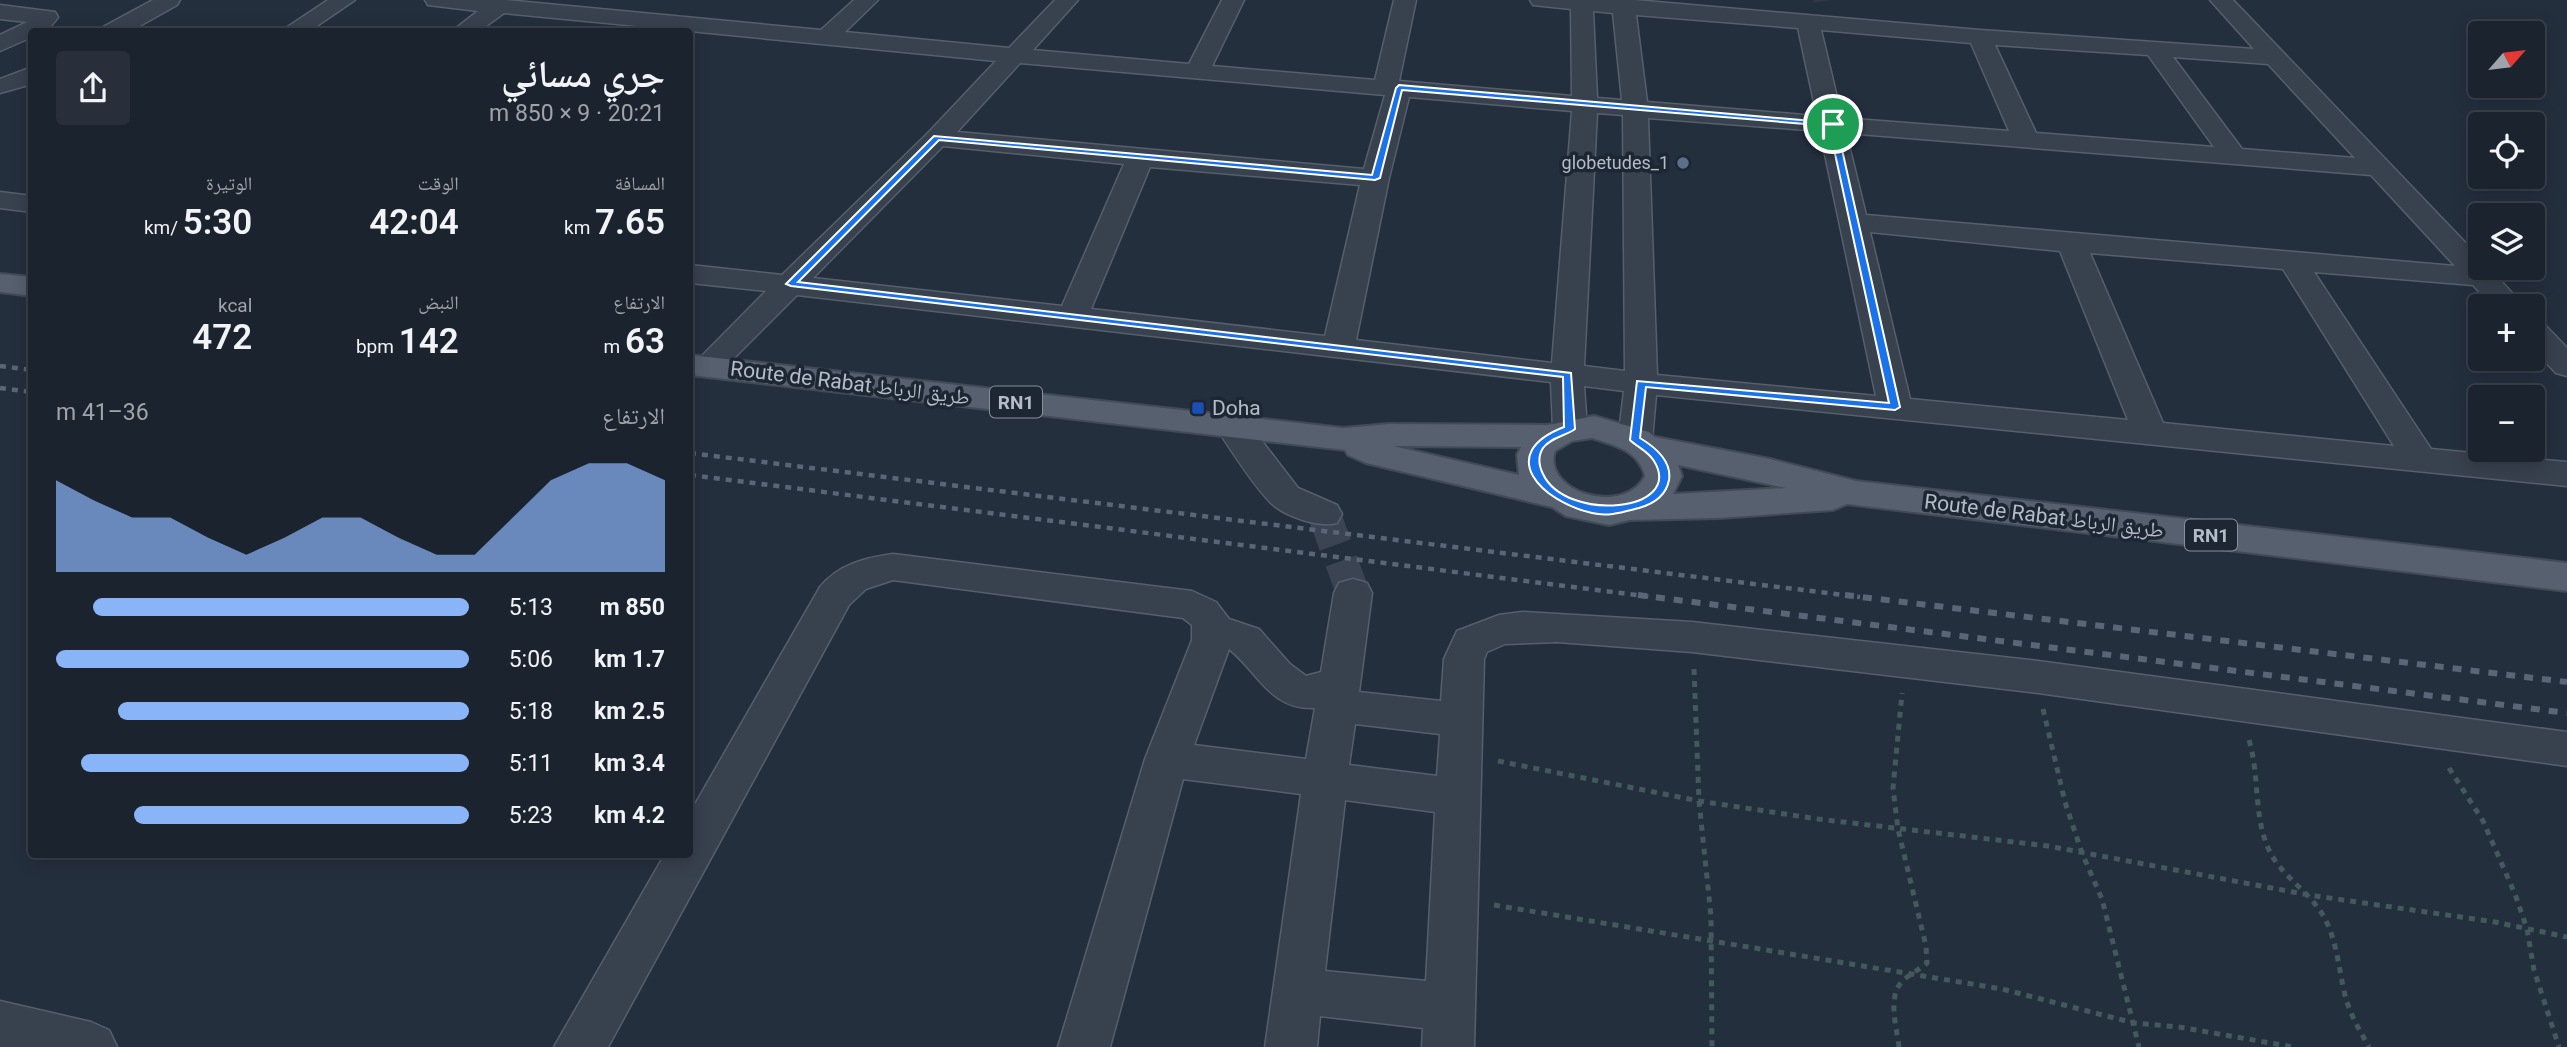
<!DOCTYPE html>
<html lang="ar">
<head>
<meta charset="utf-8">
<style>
	body { margin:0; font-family:Roboto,"Noto Naskh Arabic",sans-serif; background:#282f3a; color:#f1f3f6; direction:rtl; height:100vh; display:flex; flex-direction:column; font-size:26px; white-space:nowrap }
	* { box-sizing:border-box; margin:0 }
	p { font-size:23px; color:#a0a4aa }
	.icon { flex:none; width:38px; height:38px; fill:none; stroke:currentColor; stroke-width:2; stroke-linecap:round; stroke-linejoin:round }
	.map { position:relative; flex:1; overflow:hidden; direction:ltr }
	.sheet { position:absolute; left:28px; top:28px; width:665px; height:830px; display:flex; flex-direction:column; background:#1b232e; border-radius:7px; box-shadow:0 4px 18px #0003,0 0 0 2px #39404a; direction:rtl }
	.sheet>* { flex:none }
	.needle { width:46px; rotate:62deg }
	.tools { position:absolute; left:2468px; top:21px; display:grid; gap:14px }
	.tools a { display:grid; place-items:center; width:77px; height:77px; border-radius:7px; background:#1b232e; box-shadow:0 4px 18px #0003,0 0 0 2px #39404a; font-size:35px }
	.pin { position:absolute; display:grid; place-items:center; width:60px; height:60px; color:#fff; margin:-30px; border:4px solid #fff; border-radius:50%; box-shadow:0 2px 7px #0007 }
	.round { display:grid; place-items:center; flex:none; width:74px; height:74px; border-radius:7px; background:#282f3a }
	.head { display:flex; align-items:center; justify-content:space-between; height:119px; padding:0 28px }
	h1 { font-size:38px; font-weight:600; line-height:52px }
	.metrics { display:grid; grid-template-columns:repeat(3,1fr); gap:10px; height:119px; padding:7px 28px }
	.metrics div { display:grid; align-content:center }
	.metrics b { font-size:35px; font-weight:600 }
	.metrics small { font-size:19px; font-weight:400 }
	.metrics p { font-size:19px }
	.chart { height:196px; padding:14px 28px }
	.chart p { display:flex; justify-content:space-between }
	.chart svg { width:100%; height:126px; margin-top:7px; fill:#8ab4f8; opacity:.7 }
	ul { padding:0 28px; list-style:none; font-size:23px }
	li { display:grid; grid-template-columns:112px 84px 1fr; align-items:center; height:52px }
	li i { height:18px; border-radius:9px; background:#8ab4f8 }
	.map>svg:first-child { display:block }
</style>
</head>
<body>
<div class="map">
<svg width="2567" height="1047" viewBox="0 0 2567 1047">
	<rect width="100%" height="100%" fill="#242f3e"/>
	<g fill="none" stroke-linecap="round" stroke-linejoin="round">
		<!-- minor-tunnel -->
		<path stroke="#3a4453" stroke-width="33" stroke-dasharray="33 17" stroke-linecap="butt" d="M1324 514 1353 593"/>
		<!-- minor casing -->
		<g stroke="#565f6c" stroke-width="3">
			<path id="minor" d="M153 0H180L177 5 129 32H100L103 27Z
				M328 0H355L308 32H280Z
				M425 0H505L821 30 854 0H878L845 32 1009 48 1055 0H1078L1033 50 1189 64 1222 0H1244L1212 66 1375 80 1394 0H1416L1399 81 1572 96 1571 9 1533 5 1530 0H1634L1980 30 2254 49 2210 0H2233L2480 258V268H2489L2524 306H2492L2473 285 2314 272 2431 449 2567 462V486L1656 395 1652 440 1647 448 1635 451 1623 448 1618 440 1624 391 1584 386 1587 429 1582 437 1570 440 1558 437 1553 429 1551 382 797 295 718 374 707 377 696 374 691 367 766 291 690 283V265L782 275 928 133 996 61 504 13 478 32H451L478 11 428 5ZM1593 11 1613 13 1622 100 1597 98ZM1636 15 1798 28 1817 116 1647 102ZM1821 30 1971 43 2009 131 1842 118ZM1995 45 2148 55 2214 147 2036 133ZM2173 57 2268 64 2355 158 2242 149ZM1020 63 1385 95 1364 169 957 132ZM1409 97 1572 111 1552 363 1356 340 1389 178ZM1597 113 1623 115 1625 371 1584 366ZM1648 118 1820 131 1876 396 1657 375ZM1846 133 2371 175 2455 266 1866 215ZM943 146 1124 164 1062 306 813 278ZM1150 167 1360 185 1325 336 1091 309ZM1870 232 2060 251 2128 420 1910 399ZM2090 253 2283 269 2394 446 2163 423Z
				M0 5 55 12 58 17C51 28 45 32 32 32V37L0 51V35L27 22 0 19Z
				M32 67V84L0 93V79Z
				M0 192 32 196V212L0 208Z
				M2532 321 2543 323 2567 348V376L2556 373 2532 348Z
				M1233 416 1245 419 1298 488 1337 505 1342 514 1337 523C1319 528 1284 516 1271 503 1253 485 1230 449 1216 427L1221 419Z
				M893 554 1192 591 1216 602 1229 619 1259 629 1290 664 1306 676 1321 672 1334 593 1339 583 1353 579 1367 583 1372 593 1359 692 1441 701 1444 659 1457 631 1499 615 1522 612 1692 622 2038 661 2567 732V766L2038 693 1692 652 1557 642 1505 644 1487 652 1484 659 1474 1047H1422L1423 1028 1320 1016 1317 1047H1265L1301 794 1183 779 1110 1047H1058L1145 759 1192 640V625L1183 618 893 580 866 589 849 605 608 1047H554L665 854H690V813L820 587C839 564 865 558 893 554ZM1229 649C1259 673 1270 710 1315 708L1306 759 1194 745ZM1355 724 1440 734 1437 776 1349 765ZM1345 800 1435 812 1426 981 1325 971Z
				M0 1001 91 1022 109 1030 117 1047H0Z"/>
		</g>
		<!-- major casing -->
		<g stroke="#414a57" stroke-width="4">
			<path id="major" d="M0 274 32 277V296L0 292Z
				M690 355 1343 428 1389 424 1548 425 1594 416 1649 432 1655 437 1770 459 1856 481 2567 563V591L1847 504 1833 510 1719 518 1630 520 1609 525 1566 516 1552 507 1366 463 1348 455 1345 450 690 375ZM1592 438C1616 446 1638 450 1645 476 1624 517 1542 492 1555 451L1572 441ZM1393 446 1521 447 1517 455 1519 475ZM1678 465 1786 488 1673 494 1682 476Z"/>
		</g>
		<!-- path -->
		<path stroke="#44595c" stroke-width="5" stroke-dasharray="6 6" stroke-linecap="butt" d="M1694 669 1699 801 1711 916 1712 1047
			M2043 709 2065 802 2082 853 2102 899 2139 1047
			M2249 740C2260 776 2253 816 2269 850 2282 878 2313 893 2326 921 2338 945 2339 973 2346 999 2351 1016 2360 1031 2369 1047
			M1498 761 1699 801 1818 819 2048 846 2309 895 2495 922 2567 937
			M2449 768 2483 821 2515 894 2527 929 2534 970 2559 1047
			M1494 905 2002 989 2134 1023 2179 1027 2293 1047
			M1899 1047C1897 1029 1888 1000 1900 984 1906 976 1919 970 1927 963L1926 946 1898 829 1893 788 1902 693"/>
		<!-- minor -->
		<use href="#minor" fill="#38414e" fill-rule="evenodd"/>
		<!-- major -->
		<use href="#major" fill="#56606e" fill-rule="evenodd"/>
		<!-- rail-far1 -->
		<path stroke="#5a6575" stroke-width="4.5" stroke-dasharray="6 6" stroke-linecap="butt" d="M0 366 32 370
			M0 388 32 392
			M690 453 1860 597
			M690 475 1652 597"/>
		<!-- rail -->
		<path stroke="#5a6575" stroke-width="6" stroke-dasharray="9 9" stroke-linecap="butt" d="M1638 595 2567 713
			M1845 595 2567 682"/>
	</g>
	<!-- shaded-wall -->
	<path fill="#303945" d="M1814 0H1830L1813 3Z"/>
	<!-- route -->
	<path fill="#1a73e8" stroke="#fff" stroke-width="2" fill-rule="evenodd" d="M1399 85 1836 123 1900 407 1895 410 1646 387 1640 438C1655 447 1672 461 1669 480 1666 496 1653 504 1639 508 1623 512 1608 517 1592 513 1542 502 1494 454 1564 427L1563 377 791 286 786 284 934 136 1372 175 1396 88ZM1402 90 1829 126 1889 403 1637 381 1630 440C1637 447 1648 451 1654 461 1685 512 1566 523 1543 474 1539 466 1538 456 1543 448 1551 437 1566 436 1575 429L1571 373 798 282 939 140 1375 180 1380 178Z"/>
	<!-- markers -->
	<circle fill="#5c6f8a" stroke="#1d2633" stroke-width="2.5" cx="1683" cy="163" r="7"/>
	<rect fill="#1a4fb4" stroke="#1d2633" stroke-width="2.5" x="1191" y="401" width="14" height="14" rx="3.5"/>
	<g text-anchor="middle" stroke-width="7" stroke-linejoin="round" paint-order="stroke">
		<!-- far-poi labels -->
		<g font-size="18" fill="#b4bcc9" stroke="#1d2633" text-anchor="end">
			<text x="1669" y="169">globetudes_1</text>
		</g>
		<!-- shield labels -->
		<g fill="#1d2633" stroke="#878f9c" stroke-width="2">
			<rect x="990" y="386.5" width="52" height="31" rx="5"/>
			<rect x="2185" y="519.5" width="52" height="31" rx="5"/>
		</g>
		<g font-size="19" font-weight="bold" fill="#b4bcc9">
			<text x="1016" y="409">RN1</text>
			<text x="2211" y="542">RN1</text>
		</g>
		<!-- street labels -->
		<g font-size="21" fill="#b4bcc9" stroke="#1d2633">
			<text transform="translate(850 383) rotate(7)" y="7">Route de Rabat طريق الرباط</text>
			<text transform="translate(2044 516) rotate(7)" y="7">Route de Rabat طريق الرباط</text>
		</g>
		<!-- poi labels -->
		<g font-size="21" fill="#b4bcc9" stroke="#1d2633" text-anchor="start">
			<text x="1212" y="415">Doha</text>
		</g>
	</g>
</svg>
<div class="tools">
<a><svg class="needle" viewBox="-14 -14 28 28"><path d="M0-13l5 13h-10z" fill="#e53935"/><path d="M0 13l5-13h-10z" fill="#a0a4aa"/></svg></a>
<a><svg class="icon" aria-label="locate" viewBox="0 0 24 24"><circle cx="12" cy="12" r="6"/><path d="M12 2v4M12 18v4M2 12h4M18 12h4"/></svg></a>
<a><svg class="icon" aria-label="layers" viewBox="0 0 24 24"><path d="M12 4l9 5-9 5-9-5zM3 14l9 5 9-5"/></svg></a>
<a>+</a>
<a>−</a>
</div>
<div class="pin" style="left:1833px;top:124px;background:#1e9e55"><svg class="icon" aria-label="arrive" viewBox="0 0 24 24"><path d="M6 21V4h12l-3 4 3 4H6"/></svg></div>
<section class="sheet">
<div class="head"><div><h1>جري مسائي</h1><p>20:21 · 9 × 850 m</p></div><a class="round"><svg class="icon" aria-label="share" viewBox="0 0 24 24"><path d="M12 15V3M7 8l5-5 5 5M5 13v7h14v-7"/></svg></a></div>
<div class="metrics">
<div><p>المسافة</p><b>7.65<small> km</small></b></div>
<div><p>الوقت</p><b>42:04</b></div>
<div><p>الوتيرة</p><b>5:30<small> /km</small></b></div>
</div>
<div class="metrics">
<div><p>الارتفاع</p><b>63<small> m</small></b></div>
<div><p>النبض</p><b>142<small> bpm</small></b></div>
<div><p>kcal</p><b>472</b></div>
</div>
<div class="chart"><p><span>الارتفاع</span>36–41 m</p>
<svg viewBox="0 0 160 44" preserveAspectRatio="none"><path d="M0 44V12L10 19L20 25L30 25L40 32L50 38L60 32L70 25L80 25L90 32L100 38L110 38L120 25L130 12L140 6L150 6L160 12V44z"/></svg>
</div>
<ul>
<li><b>850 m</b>5:13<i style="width:91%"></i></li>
<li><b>1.7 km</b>5:06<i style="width:100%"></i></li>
<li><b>2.5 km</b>5:18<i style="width:85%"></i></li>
<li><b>3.4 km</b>5:11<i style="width:94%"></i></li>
<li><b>4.2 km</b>5:23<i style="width:81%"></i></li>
</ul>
</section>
</div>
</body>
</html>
